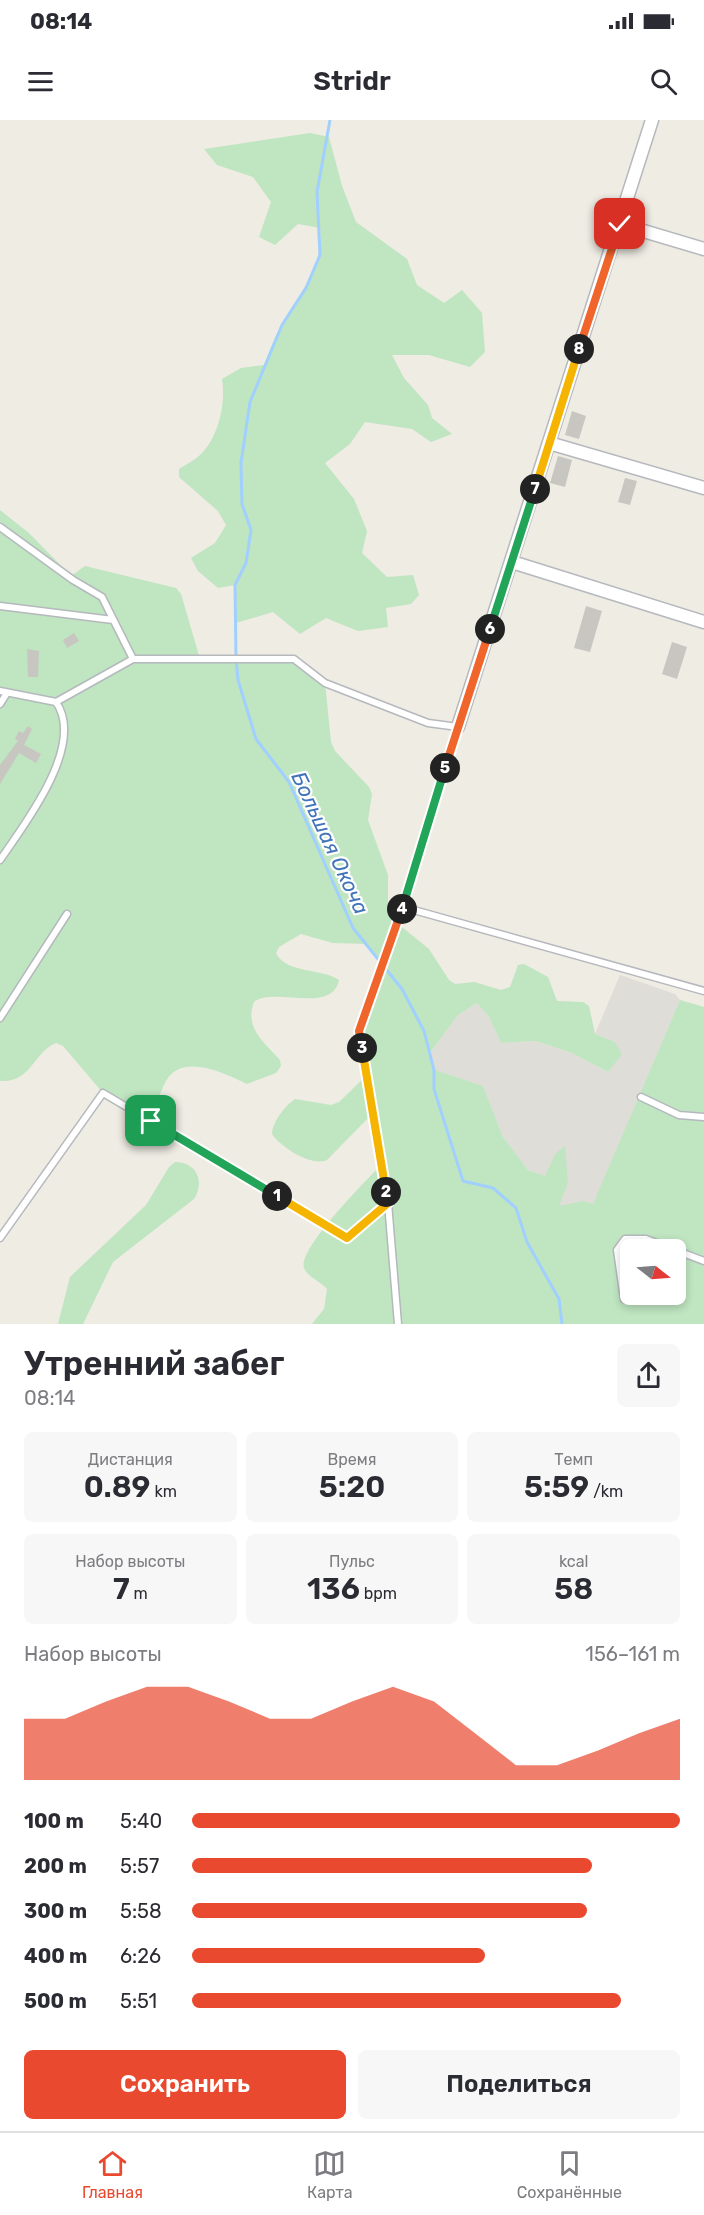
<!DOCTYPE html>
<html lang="ru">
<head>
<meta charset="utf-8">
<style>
	body { margin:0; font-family:Rubik,sans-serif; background:#f7f7f7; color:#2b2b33; height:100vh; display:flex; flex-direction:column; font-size:22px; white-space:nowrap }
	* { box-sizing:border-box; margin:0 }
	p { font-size:20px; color:#7c7c81 }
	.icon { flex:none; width:33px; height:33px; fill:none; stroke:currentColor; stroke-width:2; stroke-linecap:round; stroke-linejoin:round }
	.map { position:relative; height:1204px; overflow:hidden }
	.drawer { display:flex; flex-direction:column; background:#fff; flex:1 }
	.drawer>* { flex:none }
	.needle { width:39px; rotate:107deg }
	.fabs { position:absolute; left:620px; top:1119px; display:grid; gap:12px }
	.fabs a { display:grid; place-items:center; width:66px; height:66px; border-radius:9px; background:#fff; box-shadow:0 3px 9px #0003; font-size:30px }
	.pin { position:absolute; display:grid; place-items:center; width:51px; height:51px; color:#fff; margin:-26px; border-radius:12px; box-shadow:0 3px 9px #0006 }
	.km { position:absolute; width:30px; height:30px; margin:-15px; border-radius:50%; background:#222; color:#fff; font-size:16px; line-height:30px; text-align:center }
	.round { display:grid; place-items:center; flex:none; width:63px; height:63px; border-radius:9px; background:#f7f7f7 }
	.overview { display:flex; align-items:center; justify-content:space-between; height:102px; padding:0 24px }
	h1 { font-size:33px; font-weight:600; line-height:45px }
	.stats { display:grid; grid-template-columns:repeat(3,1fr); gap:9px; height:102px; padding:6px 24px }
	.stats div { display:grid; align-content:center; border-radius:9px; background:#f7f7f7; text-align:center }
	.stats b { font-size:30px; font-weight:600 }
	.stats small { font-size:16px; font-weight:400 }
	.stats p { font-size:16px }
	.chart { height:168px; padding:12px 24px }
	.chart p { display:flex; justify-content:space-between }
	.chart svg { width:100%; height:108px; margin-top:6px; fill:#e9492e; opacity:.7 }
	.button { display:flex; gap:12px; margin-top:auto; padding:12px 24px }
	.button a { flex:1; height:69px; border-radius:9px; background:#e9492e; color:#fff; font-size:24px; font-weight:600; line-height:69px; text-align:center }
	.button a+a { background:#f7f7f7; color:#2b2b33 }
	ul { padding:0 24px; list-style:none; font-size:20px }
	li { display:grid; grid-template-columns:96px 72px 1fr; align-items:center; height:45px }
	li i { height:15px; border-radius:8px; background:#e9492e }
	.status { display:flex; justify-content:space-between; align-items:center; height:42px; padding:0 30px; background:#fff; direction:ltr }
	.status svg { height:16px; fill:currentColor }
	header { display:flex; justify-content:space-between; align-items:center; height:78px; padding:0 24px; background:#fff; font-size:27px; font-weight:600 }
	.tab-bar { display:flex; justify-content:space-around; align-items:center; height:84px; border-top:2px solid #e1e1e2; background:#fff; font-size:16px; color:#7c7c81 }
	.tab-bar a { display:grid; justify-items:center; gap:3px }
	.tab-bar .active { color:#e9492e }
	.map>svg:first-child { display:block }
</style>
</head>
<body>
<div class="status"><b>08:14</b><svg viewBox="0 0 49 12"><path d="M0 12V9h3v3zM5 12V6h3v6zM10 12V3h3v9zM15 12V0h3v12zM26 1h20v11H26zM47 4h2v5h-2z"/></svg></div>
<header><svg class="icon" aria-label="menu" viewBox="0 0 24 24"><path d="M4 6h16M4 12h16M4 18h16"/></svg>Stridr<svg class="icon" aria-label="search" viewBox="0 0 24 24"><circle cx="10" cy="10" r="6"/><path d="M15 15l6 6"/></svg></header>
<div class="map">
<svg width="704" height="1204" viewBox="0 0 704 1204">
	<rect width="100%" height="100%" fill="#eeece3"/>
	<!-- industrial -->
	<path fill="#dfddd7" d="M620 855 675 874 680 880 593 1085 583 1081 558 1087 555 1035 545 1056 528 1050 503 1017 483 966 434 950 430 933 458 895 477 883 489 897 501 923 534 921 572 933 608 952 615 922 595 914Z"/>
	<!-- green -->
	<path fill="#bfe5c1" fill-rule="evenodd" d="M310 13 329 17 342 66 356 102 407 139 417 165 444 183 462 170 482 193 485 232 470 247 429 235H392L404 258 428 285 432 298 452 314 431 322 412 309 365 302 350 324 325 343 354 379 367 411 362 433 387 457 413 455 419 475 411 484 386 488 388 507 358 511 326 498 300 514 273 492 236 503 235 465 218 468 198 451 191 438 215 423 226 405 218 391 179 357V349C187 344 197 339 203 332 219 314 226 283 222 259L241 248 264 245C269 232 274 218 281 206 300 170 323 152 320 108L298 104 275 125 259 117 271 82 253 57 217 45 204 29Z
		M0 390 30 414 71 456 85 446 176 468 181 474 200 539H294L325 563 331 622 335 631 369 667 372 674 368 700 388 755V784L397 803 429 829 449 860 455 864 474 862 501 870 510 867 518 845 524 844 548 857 557 881 583 882 589 886 595 914 615 922 622 934 608 952 572 933 535 921 501 923 489 897 477 883 458 895 430 933 435 950 483 966 503 1017 528 1050 545 1056 555 1034 565 1026 568 1063 559 1086 583 1081 593 1084 680 880 704 887V1204H312L324 1189 327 1169C322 1162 307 1157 304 1148 298 1128 367 1060 382 1044L372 994 327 1040C311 1047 281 1027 272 1014 273 1001 285 986 295 979L331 985 339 982 367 955 359 911 383 843 367 824 333 823 301 814 279 827 276 833C286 854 322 848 339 860 332 895 273 866 254 882 244 908 264 922 280 940L281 946 276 953 247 964C226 954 182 932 166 961 159 973 156 988 151 1001L103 973 63 926 56 923C33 932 32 963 0 961ZM630 1130H675V1174H630Z
		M175 1042C197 1042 205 1062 194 1079L113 1142 83 1204H58L70 1157 146 1085 169 1047Z"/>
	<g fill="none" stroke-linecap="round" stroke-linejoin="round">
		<!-- stream -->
		<path stroke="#a1d0ff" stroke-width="3" d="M330 0 317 72 320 135 306 168 282 205 250 282 241 343 242 384 251 410 246 443 235 465 236 539 238 560 256 619 289 662 353 808 402 869 424 911 434 950V969L463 1061 493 1068 516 1088 527 1122 559 1179 562 1204"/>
	</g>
	<!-- building -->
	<path fill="#c8c6c0" d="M572 291 586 296 579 319 565 315Z
		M558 336 572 340 565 367 550 363Z
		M625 358 637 361 630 385 618 382Z
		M586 486 602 491 590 532 574 528Z
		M74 513 79 521 67 528 63 520Z
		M672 522 687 527 677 559 662 554Z
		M27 529 39 531 38 557H28Z
		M28 606 32 609 24 625 41 634 36 643 19 633 0 664V645L18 621 15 619 19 611 23 613Z"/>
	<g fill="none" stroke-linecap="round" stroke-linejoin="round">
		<!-- service casing -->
		<g stroke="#b5b8bd" stroke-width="9">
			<path id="service" d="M0 407 73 460 102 477 133 539
				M0 486 113 500
				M0 571 56 582 133 539H294L325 563 428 603 458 607 403 787 704 871
				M0 584 7 573
				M0 740C25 704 86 625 56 582
				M0 898 67 794
				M641 977 679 995 704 997
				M0 1118 103 973 347 1118 388 1083
				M672 1179H624L617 1130 625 1119H646L704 1141
				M398 1204 388 1083 359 911 403 787"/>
		</g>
		<!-- minor casing -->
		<g stroke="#b5b8bd" stroke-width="15">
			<path id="minor" d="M620 104 704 129
				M549 323 704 368
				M512 442 704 502
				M458 607 652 0"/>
		</g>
		<!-- service -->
		<use href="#service" stroke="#fff" stroke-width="6"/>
		<!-- minor -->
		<use href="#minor" stroke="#fff" stroke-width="12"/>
	</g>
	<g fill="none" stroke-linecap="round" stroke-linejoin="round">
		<!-- split-1 casing -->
		<g stroke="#fff" stroke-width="12">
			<path id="split-1" d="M151 1001 277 1076"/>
		</g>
		<!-- split-2 casing -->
		<g stroke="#fff" stroke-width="12">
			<path id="split-2" d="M277 1076 347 1118 388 1083 386 1072"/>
		</g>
		<!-- split-3 casing -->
		<g stroke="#fff" stroke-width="12">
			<path id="split-3" d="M362 928 386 1072"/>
		</g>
		<!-- split-4 casing -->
		<g stroke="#fff" stroke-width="12">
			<path id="split-4" d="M362 928 359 911 402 789"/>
		</g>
		<!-- split-5 casing -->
		<g stroke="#fff" stroke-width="12">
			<path id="split-5" d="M402 789 445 648"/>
		</g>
		<!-- split-6 casing -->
		<g stroke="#fff" stroke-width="12">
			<path id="split-6" d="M445 648 490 509"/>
		</g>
		<!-- split-7 casing -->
		<g stroke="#fff" stroke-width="12">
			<path id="split-7" d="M490 509 535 369"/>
		</g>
		<!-- split-8 casing -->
		<g stroke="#fff" stroke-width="12">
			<path id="split-8" d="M535 369 579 229"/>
		</g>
		<!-- split-9 casing -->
		<g stroke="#fff" stroke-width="12">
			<path id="split-9" d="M579 229 620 104"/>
		</g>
		<!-- split-1 -->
		<use href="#split-1" stroke="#22a559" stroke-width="8"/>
		<!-- split-2 -->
		<use href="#split-2" stroke="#f5b400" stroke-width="8"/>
		<!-- split-3 -->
		<use href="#split-3" stroke="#f5b400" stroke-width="8"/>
		<!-- split-4 -->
		<use href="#split-4" stroke="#f0652b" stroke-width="8"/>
		<!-- split-5 -->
		<use href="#split-5" stroke="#22a559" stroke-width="8"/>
		<!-- split-6 -->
		<use href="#split-6" stroke="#f0652b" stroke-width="8"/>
		<!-- split-7 -->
		<use href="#split-7" stroke="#22a559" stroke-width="8"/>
		<!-- split-8 -->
		<use href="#split-8" stroke="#f5b400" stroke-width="8"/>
		<!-- split-9 -->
		<use href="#split-9" stroke="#f0652b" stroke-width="8"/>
	</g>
	<g text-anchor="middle" stroke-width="4.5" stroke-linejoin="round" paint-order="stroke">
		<!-- water labels -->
		<g font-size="21" font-style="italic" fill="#4174ba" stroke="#fff">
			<text transform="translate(330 723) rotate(65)" y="7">Большая Окоча</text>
		</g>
	</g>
</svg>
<div class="fabs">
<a><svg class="needle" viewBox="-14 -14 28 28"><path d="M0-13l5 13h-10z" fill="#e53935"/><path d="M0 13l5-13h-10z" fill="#7c7c81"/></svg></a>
</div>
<div class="pin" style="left:151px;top:1001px;background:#1e9e55"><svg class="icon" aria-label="arrive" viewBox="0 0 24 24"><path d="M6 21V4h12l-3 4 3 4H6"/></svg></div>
<div class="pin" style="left:620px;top:104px;background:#d93025"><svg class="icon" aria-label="check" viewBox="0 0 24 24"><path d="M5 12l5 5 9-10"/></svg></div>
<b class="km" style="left:277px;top:1076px">1</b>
<b class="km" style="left:386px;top:1072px">2</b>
<b class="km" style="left:362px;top:928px">3</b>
<b class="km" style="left:402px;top:789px">4</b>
<b class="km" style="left:445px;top:648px">5</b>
<b class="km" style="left:490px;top:509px">6</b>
<b class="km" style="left:535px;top:369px">7</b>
<b class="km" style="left:579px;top:229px">8</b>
</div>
<section class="drawer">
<div class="overview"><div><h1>Утренний забег</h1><p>08:14</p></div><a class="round"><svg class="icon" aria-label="share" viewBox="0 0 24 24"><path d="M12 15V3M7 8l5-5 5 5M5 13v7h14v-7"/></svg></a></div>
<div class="stats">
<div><p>Дистанция</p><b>0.89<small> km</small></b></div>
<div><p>Время</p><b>5:20</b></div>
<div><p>Темп</p><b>5:59<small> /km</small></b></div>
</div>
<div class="stats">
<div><p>Набор высоты</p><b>7<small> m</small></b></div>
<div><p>Пульс</p><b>136<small> bpm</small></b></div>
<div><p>kcal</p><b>58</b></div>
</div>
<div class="chart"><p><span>Набор высоты</span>156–161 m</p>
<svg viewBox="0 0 160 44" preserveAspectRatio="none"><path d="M0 44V19L10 19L20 12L30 6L40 6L50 12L60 19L70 19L80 12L90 6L100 12L110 25L120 38L130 38L140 32L150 25L160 19V44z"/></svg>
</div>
<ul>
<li><b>100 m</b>5:40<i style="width:100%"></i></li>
<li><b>200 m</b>5:57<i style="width:82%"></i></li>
<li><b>300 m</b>5:58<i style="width:81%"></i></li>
<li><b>400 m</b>6:26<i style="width:60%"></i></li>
<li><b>500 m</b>5:51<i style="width:88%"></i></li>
</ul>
<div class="button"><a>Сохранить</a><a>Поделиться</a></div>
</section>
<nav class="tab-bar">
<a class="active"><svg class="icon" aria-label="home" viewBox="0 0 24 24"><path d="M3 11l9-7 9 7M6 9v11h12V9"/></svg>Главная</a>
<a><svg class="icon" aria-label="map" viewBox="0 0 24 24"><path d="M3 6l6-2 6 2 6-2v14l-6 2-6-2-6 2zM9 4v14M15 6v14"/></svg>Карта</a>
<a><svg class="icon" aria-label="saved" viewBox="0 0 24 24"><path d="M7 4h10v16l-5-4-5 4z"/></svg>Сохранённые</a>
</nav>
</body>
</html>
